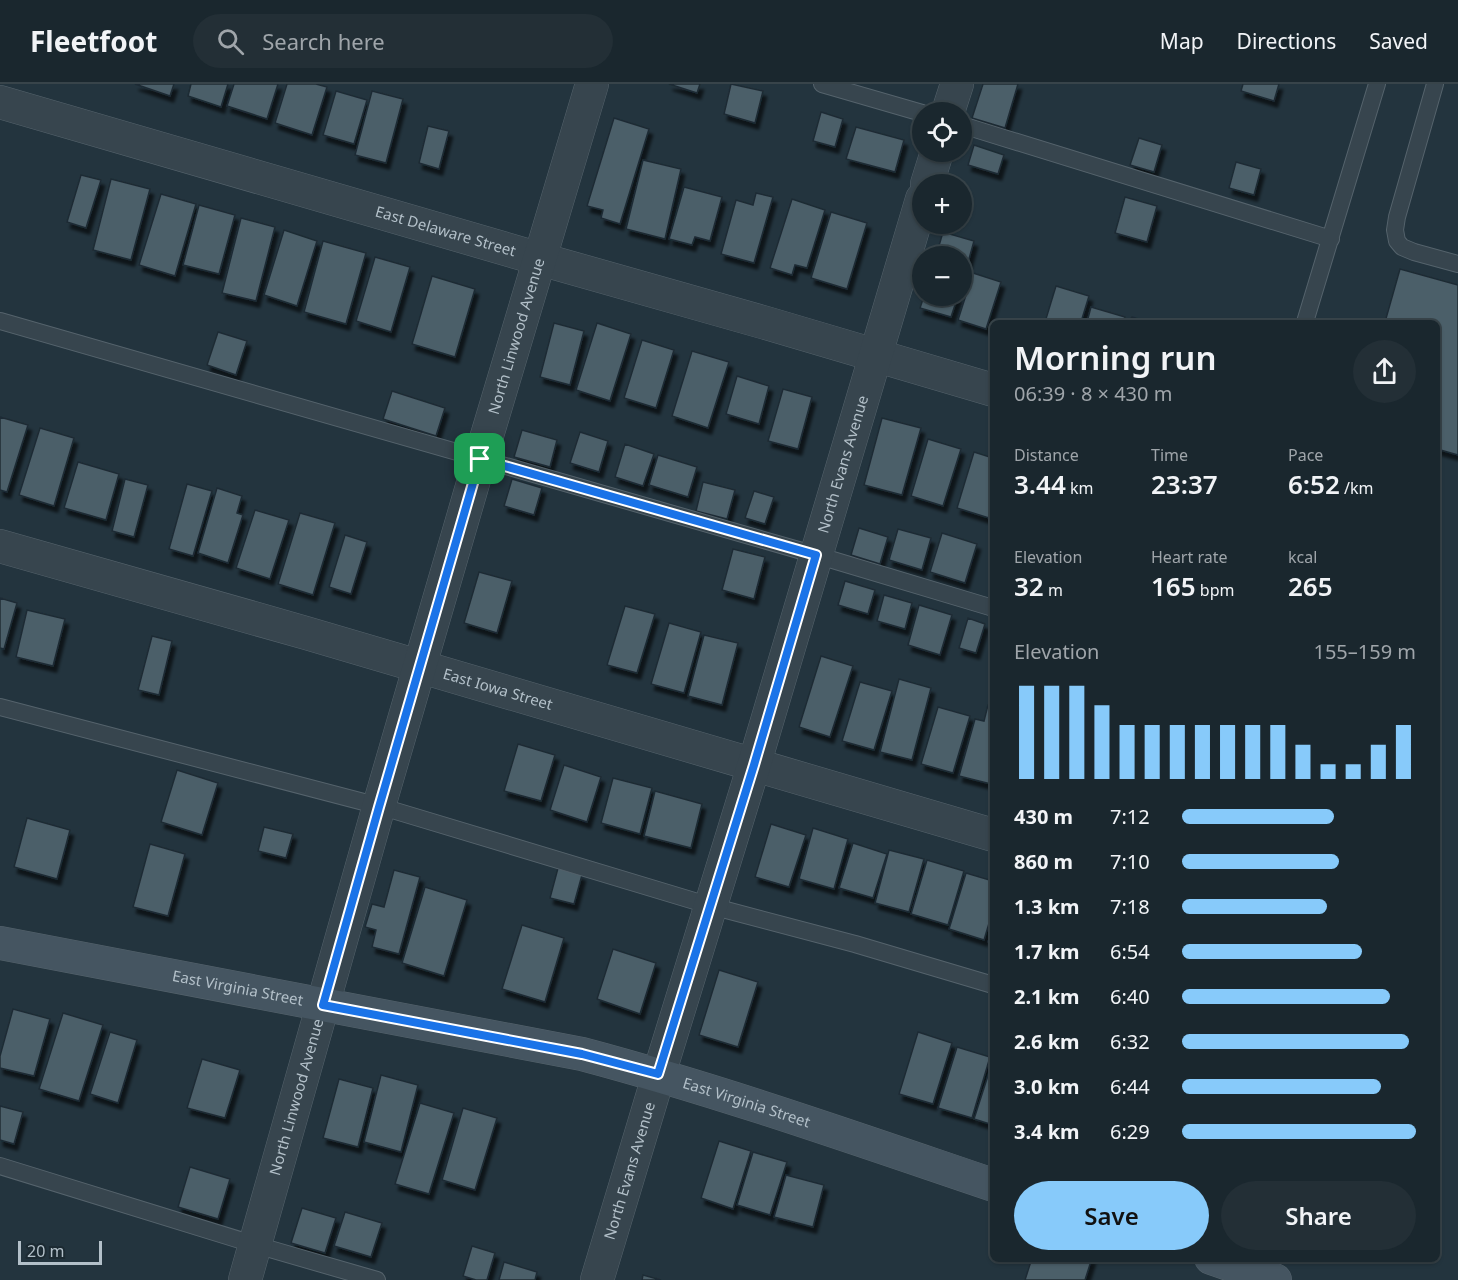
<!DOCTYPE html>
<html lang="en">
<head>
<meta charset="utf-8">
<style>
	body { margin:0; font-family:"Noto Sans",sans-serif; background:#232f36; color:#f1f3f6; height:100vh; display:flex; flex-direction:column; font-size:22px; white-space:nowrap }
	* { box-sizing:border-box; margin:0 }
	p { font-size:20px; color:#9fa5aa }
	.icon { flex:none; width:33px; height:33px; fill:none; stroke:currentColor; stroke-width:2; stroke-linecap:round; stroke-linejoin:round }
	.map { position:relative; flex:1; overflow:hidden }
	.side { position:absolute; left:990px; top:236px; width:450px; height:942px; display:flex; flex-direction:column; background:#1a272e; border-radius:9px; box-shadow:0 2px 4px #0004,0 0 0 2px #38444a }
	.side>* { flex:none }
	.fabs { position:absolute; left:912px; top:18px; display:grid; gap:12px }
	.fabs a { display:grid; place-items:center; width:60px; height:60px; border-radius:50%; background:#1a272e; box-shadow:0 2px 4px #0004,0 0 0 2px #38444a; font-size:30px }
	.scale { position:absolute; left:18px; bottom:15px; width:84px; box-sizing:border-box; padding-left:6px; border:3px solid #b3c0c9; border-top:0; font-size:16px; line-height:21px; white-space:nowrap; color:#b3c0c9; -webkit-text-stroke:4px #1c2a32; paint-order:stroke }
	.pin { position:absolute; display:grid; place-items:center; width:51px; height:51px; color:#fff; margin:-26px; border-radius:12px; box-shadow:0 3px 9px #0006 }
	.round { display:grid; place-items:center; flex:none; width:63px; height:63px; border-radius:32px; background:#232f36 }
	.head { display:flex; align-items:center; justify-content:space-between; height:102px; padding:0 24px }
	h1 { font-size:33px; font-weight:600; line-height:45px }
	.stats { display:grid; grid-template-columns:repeat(3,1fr); gap:9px; height:102px; padding:6px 24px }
	.stats div { display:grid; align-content:center }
	.stats b { font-size:26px; font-weight:600 }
	.stats small { font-size:16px; font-weight:400 }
	.stats p { font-size:16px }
	.chart { height:168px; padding:12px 24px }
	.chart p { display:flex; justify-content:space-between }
	.chart svg { width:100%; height:108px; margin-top:6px; stroke:#87cafa; stroke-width:6 }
	.action { display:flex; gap:12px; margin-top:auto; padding:12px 24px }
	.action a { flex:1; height:69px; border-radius:36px; background:#87cafa; color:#111; font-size:24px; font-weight:600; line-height:69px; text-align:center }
	.action a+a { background:#232f36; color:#f1f3f6 }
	ul { padding:0 24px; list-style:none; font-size:20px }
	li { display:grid; grid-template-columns:96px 72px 1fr; align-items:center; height:45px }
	li i { height:15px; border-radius:8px; background:#87cafa }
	header { display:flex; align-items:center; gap:36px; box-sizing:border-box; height:84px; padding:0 30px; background:#1a272e; border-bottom:2px solid #38444a }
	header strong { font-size:28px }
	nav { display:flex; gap:33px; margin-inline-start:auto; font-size:21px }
	.search { width:420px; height:54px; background:#232f36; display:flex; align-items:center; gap:15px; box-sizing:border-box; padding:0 21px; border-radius:33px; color:#9fa5aa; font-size:22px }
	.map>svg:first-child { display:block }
</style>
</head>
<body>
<header>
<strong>Fleetfoot</strong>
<div class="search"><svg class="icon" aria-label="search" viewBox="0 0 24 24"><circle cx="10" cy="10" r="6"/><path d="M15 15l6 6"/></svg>Search here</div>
<nav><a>Map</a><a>Directions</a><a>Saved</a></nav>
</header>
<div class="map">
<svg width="1458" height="1196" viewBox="0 0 1458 1196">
	<defs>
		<filter id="shadow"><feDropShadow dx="3.5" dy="6" stdDeviation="1.5" flood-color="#0009"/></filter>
	</defs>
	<rect width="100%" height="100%" fill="#23343e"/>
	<!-- building -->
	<path fill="#4c5e69" stroke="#1e2c34" stroke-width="1.5" filter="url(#shadow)" d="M135 0H174L170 12Z
		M191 0H228L221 23 188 12Z
		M234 0H278L267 35 227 22Z
		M287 0H316L327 3 312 51 275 39Z
		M669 0H700L697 9Z
		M731 0 763 7 755 39 724 30Z
		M983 0H1018L1005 44 972 34Z
		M1243 0H1279L1274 17 1241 7Z
		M336 7 367 16 354 60 323 51Z
		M372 7 403 15 386 79 355 71Z
		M821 28 843 35 835 63 813 57Z
		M614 34 649 45 620 140 601 134 603 126 587 122Z
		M428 42 449 47 439 85 419 79Z
		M856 43 904 56 895 88 846 75Z
		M1139 54 1162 61 1154 88 1130 81Z
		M974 61 1004 71 998 90 968 81Z
		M643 76 681 85 665 155 626 145Z
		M1236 78 1261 85 1254 111 1229 104Z
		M81 91 101 96 86 144 67 138Z
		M111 95 150 105 131 176 93 166Z
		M684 103 722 113 710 157 695 153 692 161 669 155Z
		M756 109 773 113 754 179 721 170 736 116 753 121Z
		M161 110 196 120 175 192 139 181Z
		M1125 113 1157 122 1147 158 1115 149Z
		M792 115 825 126 807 184 795 181 792 191 770 184Z
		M199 121 235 131 219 190 183 181Z
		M831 128 867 139 847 205 811 194Z
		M241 134 275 143 256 217 222 209Z
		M284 146 317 157 297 222 264 211Z
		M943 148 974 157 962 200V172H936Z
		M323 157 366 169 346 240 304 228Z
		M375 173 410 183 391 248 356 237Z
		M1400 185 1458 201V371L1437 365V238H1385Z
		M973 189 1001 198 986 245 958 236Z
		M432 192 475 205 455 273 412 260Z
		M1056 202 1089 212 1081 238H1045Z
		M924 212H958L951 233 920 224Z
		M1091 223 1125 233 1123 238H1087Z
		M1132 233 1148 238H1130Z
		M554 239 584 247 570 301 540 293Z
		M597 239 631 250 610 317 576 306Z
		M218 248 247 257 236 291 207 281Z
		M642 256 674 266 656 324 624 314Z
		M692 267 729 278 708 344 672 332Z
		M737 292 769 302 759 340 726 330Z
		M783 305 812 313 798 365 768 357Z
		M392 307 445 324 436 352 383 335Z
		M0 333 28 341 7 408 0 406Z
		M882 334 921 344 902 411 864 401Z
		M40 344 74 354 54 422 19 411Z
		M522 346 557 356 550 383 514 373Z
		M580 348 608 357 599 388 570 379Z
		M928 355 961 365 943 422 911 412Z
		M625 360 654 370 643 402 615 393Z
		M974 368 993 374V419L989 434 957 424Z
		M658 371 697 383 688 413 649 401Z
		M78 378 119 390 106 436 64 424Z
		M125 395 148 401 134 453 112 447Z
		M512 395 542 404 534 431 504 422Z
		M703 398 735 406 727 435 696 427Z
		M187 400 212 407 193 472 169 465Z
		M217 404 242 412 237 429 243 431 228 479 198 469Z
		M754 407 774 413 765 440 745 434Z
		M255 426 289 436 270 495 236 484Z
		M300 429 335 439 313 511 278 500Z
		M859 444 888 453 880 480 851 471Z
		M898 445 931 454 922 486 889 476Z
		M942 449 977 460 965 499 930 488Z
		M345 451 367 458 351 510 329 503Z
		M733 465 765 473 754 515 722 506Z
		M479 488 512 497 497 549 464 539Z
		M845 497 875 506 868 530 838 521Z
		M884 511 912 519 905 545 877 537Z
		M0 514 17 519 4 565 0 564Z
		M919 521 952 531 940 571 908 561Z
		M625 522 655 530 637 589 607 581Z
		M27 526 65 535 53 582 16 573Z
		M968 534 985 540 976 569 959 564Z
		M669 539 701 548 684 609 651 600Z
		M704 551 738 559 722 621 688 612Z
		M152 552 172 557 159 611 138 606Z
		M821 572 853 582 830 653 799 643Z
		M899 595 931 604 912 676 880 668Z
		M860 598 892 607 874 666 842 657Z
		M988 621 993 623V694L991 700 959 692 975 635 984 637Z
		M938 623 970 632 953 689 921 680Z
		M518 660 555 671 541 717 504 707Z
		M564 681 601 693 587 738 550 726Z
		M177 686 218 699 202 751 161 738Z
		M613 694 652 704 640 750 601 739Z
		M655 707 702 720 691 764 644 752Z
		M27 734 70 746 57 795 14 783Z
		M771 740 806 751 789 803 755 793Z
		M264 743 293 750 286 774 258 767Z
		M813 744 848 755 834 805 799 795Z
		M853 759 887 770 873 814 839 804Z
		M150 760 185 770 168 832 133 823Z
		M889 766 924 775 909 828 875 819Z
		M927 776 964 787 948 841 911 830Z
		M558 784 582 791 574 820 550 814Z
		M394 786 420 793 399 870 372 863 376 846 365 843 372 820 384 823Z
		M966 789 993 797V826L984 856 949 845Z
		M425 803 467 816 444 892 402 879Z
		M522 841 564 854 545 918 502 905Z
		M993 841V859L988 858Z
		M613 865 656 879 640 930 597 915Z
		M719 886 758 898 738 963 699 951Z
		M13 925 50 935 34 992 0 984V972Z
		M63 929 103 941 79 1017 39 1005Z
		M110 948 137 956 118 1019 90 1010Z
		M918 948 952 959 933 1020 899 1010Z
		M957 963 990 973 972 1034 938 1024Z
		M202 975 240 986 225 1034 187 1024Z
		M993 976V1041L974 1035Z
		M381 991 418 1001 401 1068 364 1058Z
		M339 995 373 1004 358 1063 323 1054Z
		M420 1019 454 1029 429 1110 395 1100Z
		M0 1022 23 1028 14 1060 0 1056Z
		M463 1024 497 1034 475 1106 442 1096Z
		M719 1057 751 1067 733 1125 701 1114Z
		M753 1068 787 1078 770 1131 737 1121Z
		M190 1083 230 1095 218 1135 178 1123Z
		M786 1091 824 1101 813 1143 774 1133Z
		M302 1124 336 1134 325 1169 291 1159Z
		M345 1128 382 1139 371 1173 334 1162Z
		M472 1162 495 1169 487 1196H476L463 1192Z
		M1032 1174H1092L1085 1196H1025Z
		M504 1178 537 1188 535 1196H499Z
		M643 1191 661 1196H642Z"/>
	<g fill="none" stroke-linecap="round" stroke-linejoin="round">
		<!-- service casing -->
		<g stroke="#55636c" stroke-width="18">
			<path id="service" d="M822 0 922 29
				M1435 0 1397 133 1395 146 1397 157 1402 163 1414 168 1458 180
				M962 41 1331 155
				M0 237 816 471 993 524
				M1305 238 1377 0
				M0 623 379 722 711 822 855 860 993 901
				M0 1082 256 1161 377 1196"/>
		</g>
		<!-- minor casing -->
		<g stroke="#55636c" stroke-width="34">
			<g id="minor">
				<path id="s1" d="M0 18 540 175 766 239 993 306"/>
				<path d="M948 28 957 0"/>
				<path d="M927 100 937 68"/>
				<path id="s2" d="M0 462 306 549 993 751"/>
				<path id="s3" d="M245 1196 379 722 480 375 592 0"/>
				<path id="s4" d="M597 1196 659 990 754 681 922 115"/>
			</g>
		</g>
		<!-- secondary casing -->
		<g stroke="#55636c" stroke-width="34">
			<g id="secondary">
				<path id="s5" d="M0 859 582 970C721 1007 857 1055 993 1101"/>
				<path d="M1211 1174 1275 1196"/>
			</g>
		</g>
		<!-- service -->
		<use href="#service" stroke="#37454e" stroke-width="16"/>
		<!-- minor -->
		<use href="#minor" stroke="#37454e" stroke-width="33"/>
		<!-- secondary -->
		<use href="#secondary" stroke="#455561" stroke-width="33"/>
	</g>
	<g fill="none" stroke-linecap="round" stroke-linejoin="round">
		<!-- route casing -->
		<g stroke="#fff" stroke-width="12">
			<path id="route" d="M480 375 816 471 754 681 658 990 582 970 323 921 379 723Z"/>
		</g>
		<!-- route -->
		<use href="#route" stroke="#1a73e8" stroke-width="8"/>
	</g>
	<g text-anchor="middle" stroke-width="4.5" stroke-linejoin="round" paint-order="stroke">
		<!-- street labels -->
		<g font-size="15" fill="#b3c0c9" stroke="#1c2a32">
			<text dy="5" stroke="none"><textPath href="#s1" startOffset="464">East Delaware Street</textPath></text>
			<text dy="5" stroke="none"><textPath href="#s3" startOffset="982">North Linwood Avenue</textPath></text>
			<text dy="5" stroke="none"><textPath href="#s4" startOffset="852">North Evans Avenue</textPath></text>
			<text dy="5" stroke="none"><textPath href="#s2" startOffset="518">East Iowa Street</textPath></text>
			<text dy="5" stroke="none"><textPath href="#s5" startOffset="242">East Virginia Street</textPath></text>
			<text dy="5" stroke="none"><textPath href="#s3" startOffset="190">North Linwood Avenue</textPath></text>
			<text dy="5" stroke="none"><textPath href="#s5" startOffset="764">East Virginia Street</textPath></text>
			<text dy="5" stroke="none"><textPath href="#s4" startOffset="114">North Evans Avenue</textPath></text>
		</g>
	</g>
</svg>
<div class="fabs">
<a><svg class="icon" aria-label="locate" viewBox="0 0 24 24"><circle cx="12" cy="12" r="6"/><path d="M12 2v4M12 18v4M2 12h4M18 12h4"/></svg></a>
<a>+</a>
<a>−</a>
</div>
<div class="scale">20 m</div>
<div class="pin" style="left:480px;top:375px;background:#1e9e55"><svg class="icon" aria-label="arrive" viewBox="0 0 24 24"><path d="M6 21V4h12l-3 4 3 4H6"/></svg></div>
<section class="side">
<div class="head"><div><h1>Morning run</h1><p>06:39 · 8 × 430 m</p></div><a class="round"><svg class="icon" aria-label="share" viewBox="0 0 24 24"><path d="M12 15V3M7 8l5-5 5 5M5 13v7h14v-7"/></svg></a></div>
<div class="stats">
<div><p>Distance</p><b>3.44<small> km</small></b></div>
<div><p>Time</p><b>23:37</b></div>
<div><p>Pace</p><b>6:52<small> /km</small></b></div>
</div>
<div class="stats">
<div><p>Elevation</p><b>32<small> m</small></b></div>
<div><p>Heart rate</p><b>165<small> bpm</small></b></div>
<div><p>kcal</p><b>265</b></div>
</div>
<div class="chart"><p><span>Elevation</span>155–159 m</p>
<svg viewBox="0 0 160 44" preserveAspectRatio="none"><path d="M5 44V6M15 44V6M25 44V6M35 44V14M45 44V22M55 44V22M65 44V22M75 44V22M85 44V22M95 44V22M105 44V22M115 44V30M125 44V38M135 44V38M145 44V30M155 44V22"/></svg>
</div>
<ul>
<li><b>430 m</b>7:12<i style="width:65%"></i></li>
<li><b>860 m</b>7:10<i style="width:67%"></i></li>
<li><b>1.3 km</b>7:18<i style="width:62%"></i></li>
<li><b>1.7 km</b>6:54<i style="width:77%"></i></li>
<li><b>2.1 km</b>6:40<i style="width:89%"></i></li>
<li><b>2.6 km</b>6:32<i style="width:97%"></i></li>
<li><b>3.0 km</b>6:44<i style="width:85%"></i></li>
<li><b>3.4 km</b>6:29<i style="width:100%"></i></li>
</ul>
<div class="action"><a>Save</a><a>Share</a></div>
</section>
</div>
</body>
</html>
